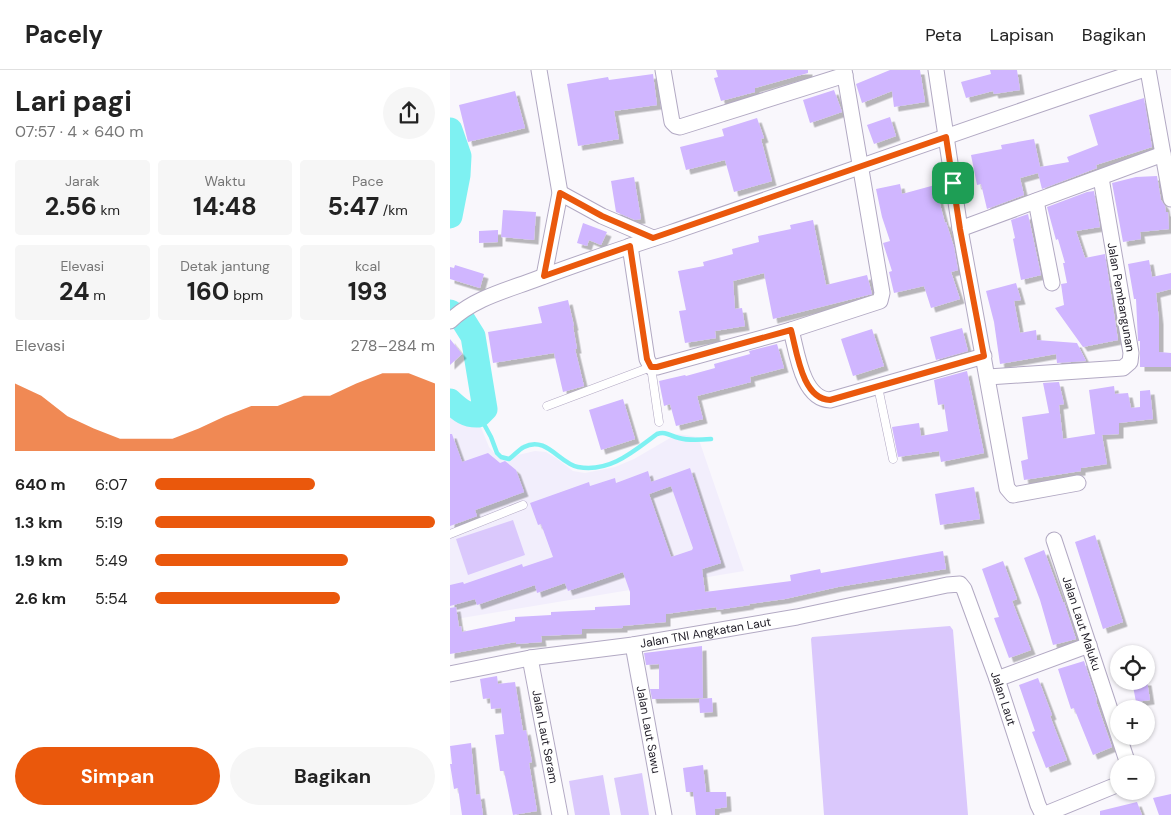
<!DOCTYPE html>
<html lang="id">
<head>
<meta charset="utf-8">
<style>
	body { margin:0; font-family:"DM Sans",sans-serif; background:#f6f6f6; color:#222; height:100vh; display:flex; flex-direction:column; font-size:19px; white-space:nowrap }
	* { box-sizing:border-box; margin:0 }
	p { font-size:16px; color:#767676 }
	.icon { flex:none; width:28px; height:28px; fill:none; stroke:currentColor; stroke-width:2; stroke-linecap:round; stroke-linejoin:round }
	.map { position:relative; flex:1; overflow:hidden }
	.drawer { display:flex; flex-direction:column; background:#fff; width:450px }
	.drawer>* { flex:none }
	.controls { position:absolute; left:660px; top:575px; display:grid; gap:10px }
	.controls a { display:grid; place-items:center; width:45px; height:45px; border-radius:50%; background:#fff; box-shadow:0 1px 4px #0004; font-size:25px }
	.pin { position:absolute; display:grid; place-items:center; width:42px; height:42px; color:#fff; margin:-21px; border-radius:10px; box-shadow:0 2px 8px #0006 }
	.round { display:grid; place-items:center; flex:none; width:52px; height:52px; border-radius:26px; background:#f6f6f6 }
	.summary { display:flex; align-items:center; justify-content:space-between; height:85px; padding:0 15px }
	h1 { font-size:28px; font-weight:700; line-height:38px }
	.stats { display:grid; grid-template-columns:repeat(3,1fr); gap:8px; height:85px; padding:5px 15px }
	.stats div { display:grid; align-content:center; border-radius:5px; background:#f6f6f6; text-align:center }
	.stats b { font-size:25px; font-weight:700 }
	.stats small { font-size:14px; font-weight:400 }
	.stats p { font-size:14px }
	.chart { height:140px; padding:10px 15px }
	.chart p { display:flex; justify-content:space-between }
	.chart svg { width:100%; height:90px; margin-top:5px; fill:#ea580c; opacity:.7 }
	.cta { display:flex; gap:10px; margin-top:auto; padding:10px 15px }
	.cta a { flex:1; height:58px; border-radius:30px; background:#ea580c; color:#fff; font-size:20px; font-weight:700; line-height:58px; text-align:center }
	.cta a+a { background:#f6f6f6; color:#222 }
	ul { padding:0 15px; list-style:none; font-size:16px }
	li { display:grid; grid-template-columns:80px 60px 1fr; align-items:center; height:38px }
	li i { height:12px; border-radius:6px; background:#ea580c }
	header { display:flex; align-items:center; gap:30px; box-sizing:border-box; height:70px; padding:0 25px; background:#fff; border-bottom:1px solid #e0e0e0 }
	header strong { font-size:24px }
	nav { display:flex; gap:28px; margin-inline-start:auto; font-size:18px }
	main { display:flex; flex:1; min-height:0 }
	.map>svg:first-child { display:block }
</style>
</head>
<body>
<header>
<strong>Pacely</strong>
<nav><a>Peta</a><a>Lapisan</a><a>Bagikan</a></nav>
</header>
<main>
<section class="drawer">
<div class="summary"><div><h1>Lari pagi</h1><p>07:57 · 4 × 640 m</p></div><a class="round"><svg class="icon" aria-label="share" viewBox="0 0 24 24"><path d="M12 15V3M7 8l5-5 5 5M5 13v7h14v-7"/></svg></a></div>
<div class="stats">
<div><p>Jarak</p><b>2.56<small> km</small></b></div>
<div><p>Waktu</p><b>14:48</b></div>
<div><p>Pace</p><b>5:47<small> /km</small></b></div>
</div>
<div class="stats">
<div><p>Elevasi</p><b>24<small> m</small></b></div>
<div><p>Detak jantung</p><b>160<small> bpm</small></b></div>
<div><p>kcal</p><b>193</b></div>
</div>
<div class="chart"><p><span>Elevasi</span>278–284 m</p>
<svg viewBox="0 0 160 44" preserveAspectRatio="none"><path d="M0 44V11L10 17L20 27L30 33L40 38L50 38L60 38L70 33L80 27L90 22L100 22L110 17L120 17L130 11L140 6L150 6L160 11V44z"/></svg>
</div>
<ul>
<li><b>640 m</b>6:07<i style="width:57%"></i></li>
<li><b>1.3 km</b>5:19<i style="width:100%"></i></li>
<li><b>1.9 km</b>5:49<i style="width:69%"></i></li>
<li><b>2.6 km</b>5:54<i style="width:66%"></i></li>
</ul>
<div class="cta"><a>Simpan</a><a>Bagikan</a></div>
</section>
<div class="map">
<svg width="721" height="745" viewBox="0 0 721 745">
	<defs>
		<filter id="shadow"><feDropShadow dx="4.5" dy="4.5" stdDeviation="0" flood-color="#0004"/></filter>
	</defs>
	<rect width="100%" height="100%" fill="#f9f7fc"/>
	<!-- built -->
	<path fill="#f2eefc" d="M0 340 12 346 28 350 39 377 50 389 85 381 96 382 106 388 123 401 135 403 165 397 184 389 227 364 248 367 294 501 0 550Z"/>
	<!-- green -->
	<path fill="#dac8fc" d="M63 450 75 485 18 505 6 469Z
		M500 556 503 560 518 745H374L361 569 362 567Z
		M192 703 199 745H171L164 708Z
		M153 705 160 745H125L119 711Z"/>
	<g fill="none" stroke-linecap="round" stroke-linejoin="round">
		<!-- stream -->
		<path stroke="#7ef1f2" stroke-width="4.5" d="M29 345 41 367 47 383 51 387 59 389C64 386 68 380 74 377 96 365 110 394 128 397 160 403 184 381 207 364 216 361 220 366 229 368 239 371 250 370 261 369"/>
		<!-- river -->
		<path stroke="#7ef1f2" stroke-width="25" d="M0 60 9 86 8 105 0 146
			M0 242 13 250 23 266 35 339 29 345C16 346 10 340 0 331"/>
	</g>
	<!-- building -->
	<path fill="#d0b6ff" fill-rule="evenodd" filter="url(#shadow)" d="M266 0H358V3L305 18V22L271 31 264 8 268 7Z
		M440 0H470L475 32 444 37 442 21 412 33 406 14Z
		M540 0H567L570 20 544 24 543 21 516 28 511 12 541 4Z
		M203 4 207 35 164 41 169 69 128 76 117 14 158 7 159 10Z
		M384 20 392 42 360 53 353 30Z
		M65 21 75 58 18 72 9 35Z
		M694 28 702 77 646 95 647 98 592 119 588 103 570 108 574 125 537 139 531 114 527 115 521 85 552 79 551 75 584 69 590 97 619 92 617 87 648 75 639 45Z
		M440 47 446 66 424 74 417 55Z
		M307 48 314 68 311 69 322 111 284 122 275 90 236 100 230 77 274 66 272 59Z
		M707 106 711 130 715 136 716 142H718L719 159 690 162 691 169 673 172 662 113 686 107Z
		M184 107 191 149 185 150 166 142 161 111Z
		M450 114 452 124 485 115 495 153 496 152 504 177 508 200 501 202 510 229 481 238 474 216 444 223 439 202 442 201 433 173 440 171 432 147 426 119Z
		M644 121 650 157 626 161 635 188 655 184 668 270 633 277 605 238 614 235 611 214 617 213 613 193H615L608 169 606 170 597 137 637 122Z
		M53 140 86 142 84 170 51 167Z
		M578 144 591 205 571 210 563 169 565 168 561 150Z
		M363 150 376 215 417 205 422 224 323 249 314 203 283 211 285 239 292 238 295 256 265 261 266 268 235 273 229 241 236 240 228 201 254 196 253 192 283 184 282 179 309 172 308 166 341 159 340 155Z
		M133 153 157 162 151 175 139 170 137 176 127 173Z
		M48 160V172L29 173V161Z
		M699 190 702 207 721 203V219L706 223 709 250V282L721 283V297H690V271H688L686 229H684L678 194Z
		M5 195 34 204 30 218 0 209V197L4 198Z
		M566 213 571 230 564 231 570 263 586 260 587 270 627 273 636 291 607 293 606 284 550 294 544 252 536 221Z
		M118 230 124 256H123L127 279H125L134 316 113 322 104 283 43 293 38 262 92 253 88 237Z
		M512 258 518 281 486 290 480 267Z
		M422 259 434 296 403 306 391 269Z
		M0 269 12 284 0 295Z
		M327 274 334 298 300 307 301 312 247 326 253 349 226 356 220 334 214 336 209 311 235 305 236 306 265 298 264 294 300 284 299 281Z
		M517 301 534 383 491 392 489 381 448 387 442 357 469 353 471 366 498 361 494 334 488 335 484 310Z
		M609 312 614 334 609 335 613 369 645 364 639 320 664 316 665 324 678 323 681 338 690 337V321L700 320 703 349 669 353V364L652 365 657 394 631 398V401L574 410 571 391 578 389 572 347 599 343 593 313Z
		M173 329 185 369 151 380 139 340Z
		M0 364H2L12 392 38 383 50 393 55 391 66 400 74 422 25 440 27 446 0 456Z
		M240 398 271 493 252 499 255 522 341 511 340 505 370 499 371 503 493 481 496 499 388 517 335 529 299 534 300 535 267 540 266 537 216 544V552L173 556V558L132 559V564L91 566 92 572 66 574V572L0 584V538L6 537 9 557 11 556 12 562 65 551V547L101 545V542L145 540V537L180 535V522L173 502 118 521 115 513 87 523 85 515 27 535 25 529 0 536V515L13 512 14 514 72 494 73 497 103 487 91 454 88 455 80 433 139 412 140 416 165 408 166 413 198 401 201 412ZM221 416 243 478 242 480 221 487 199 424Z
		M524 417 530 449 490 455 485 424Z
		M645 465 673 552 653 559 625 472Z
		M594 480 613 532H614L626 569 603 575 590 530 574 488Z
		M553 491 567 529 562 531 581 580 559 588 544 548 549 547 532 499Z
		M252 576 253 628 202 629 200 619H209V594L196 595 194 583Z
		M634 591 647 630 646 631 662 677 643 685 624 638 621 639 608 599Z
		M47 606 48 614 65 612 73 661 76 660 82 692 79 693 87 741 63 745 54 701H50L45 665 54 664 51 638 41 639 40 628 33 629 30 609Z
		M588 608 602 645 600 646 617 690 596 698 582 662 585 661 569 615Z
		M682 611H697L700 630 686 632Z
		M262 628 263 642 250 643 249 629Z
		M21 673 26 725 30 724 33 745H12L8 718 4 719 0 694H2L0 676Z
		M253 695 256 722H276L277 737 265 739V745H246L243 722H236L233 698Z
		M721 724V745H709L703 728Z
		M687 732 692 745H650V741Z"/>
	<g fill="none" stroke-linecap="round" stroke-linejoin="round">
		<!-- service casing -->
		<g stroke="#b2a9c3" stroke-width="9">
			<path id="service" d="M428 317 443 389
				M97 336 201 297 209 352
				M0 464 73 435"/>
		</g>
		<!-- minor casing -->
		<g stroke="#b2a9c3" stroke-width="17">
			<g id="minor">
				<path d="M89 0 110 123 94 206"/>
				<path d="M213 0 222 52 226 56 230 57 395 5"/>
				<path d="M486 0 510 159 557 418 563 425 628 413"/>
				<path d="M698 0 721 129"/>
				<path d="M110 123 152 146 203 168"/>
				<path d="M586 131 602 213"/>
				<path d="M510 159 713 84"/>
				<path d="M180 176 197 289 201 297H207L341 260 430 231 432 223 394 0"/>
				<path d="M0 251C23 229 54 221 84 210 129 193 174 178 220 163 377 109 534 52 692 0"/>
				<path d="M341 260C347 282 352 329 380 330L534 286"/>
				<path d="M538 307 673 298 680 292 681 283 651 108"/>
				<path id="s1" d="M604 470 678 694"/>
				<path id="s2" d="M183 575 214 745"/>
				<path id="s3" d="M80 588 110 745"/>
				<path id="s4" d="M0 604 80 588 183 575 347 547 497 515 510 514 514 519 547 609 588 735 593 745"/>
				<path d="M547 609 639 575"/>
				<path d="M593 745 669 714"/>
			</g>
		</g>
		<!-- service -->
		<use href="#service" stroke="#fff" stroke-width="8"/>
		<!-- minor -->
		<use href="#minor" stroke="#fff" stroke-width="15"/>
	</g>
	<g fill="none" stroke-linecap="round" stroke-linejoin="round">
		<!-- route casing -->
		<g stroke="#fff" stroke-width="10">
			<path id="route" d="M496 67 510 159 534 286 380 330C352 329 347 282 341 260L207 297H201L197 289 180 176 94 206 110 123 152 146 203 168Z"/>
		</g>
		<!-- route -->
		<use href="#route" stroke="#ea580c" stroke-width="6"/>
	</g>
	<g text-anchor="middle" stroke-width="4" stroke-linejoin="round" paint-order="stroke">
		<!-- street labels -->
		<g font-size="12" fill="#201d27" stroke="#fff">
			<text transform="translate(671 227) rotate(80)" y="4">Jalan Pembangunan</text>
			<text dy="4" stroke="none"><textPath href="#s1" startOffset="88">Jalan Laut Maluku</textPath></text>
			<text dy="4" stroke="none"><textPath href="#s4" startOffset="259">Jalan TNI Angkatan Laut</textPath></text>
			<text dy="4" stroke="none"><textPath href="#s4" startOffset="641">Jalan Laut</textPath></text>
			<text dy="4" stroke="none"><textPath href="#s2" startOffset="86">Jalan Laut Sawu</textPath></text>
			<text dy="4" stroke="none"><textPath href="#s3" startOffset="80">Jalan Laut Seram</textPath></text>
		</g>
	</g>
</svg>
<div class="controls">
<a><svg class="icon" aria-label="locate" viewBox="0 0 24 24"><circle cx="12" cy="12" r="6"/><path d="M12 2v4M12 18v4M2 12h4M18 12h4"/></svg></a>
<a>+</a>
<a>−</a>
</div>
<div class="pin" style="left:503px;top:113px;background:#1e9e55"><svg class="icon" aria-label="arrive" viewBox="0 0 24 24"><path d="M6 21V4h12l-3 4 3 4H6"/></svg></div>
</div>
</main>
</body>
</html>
